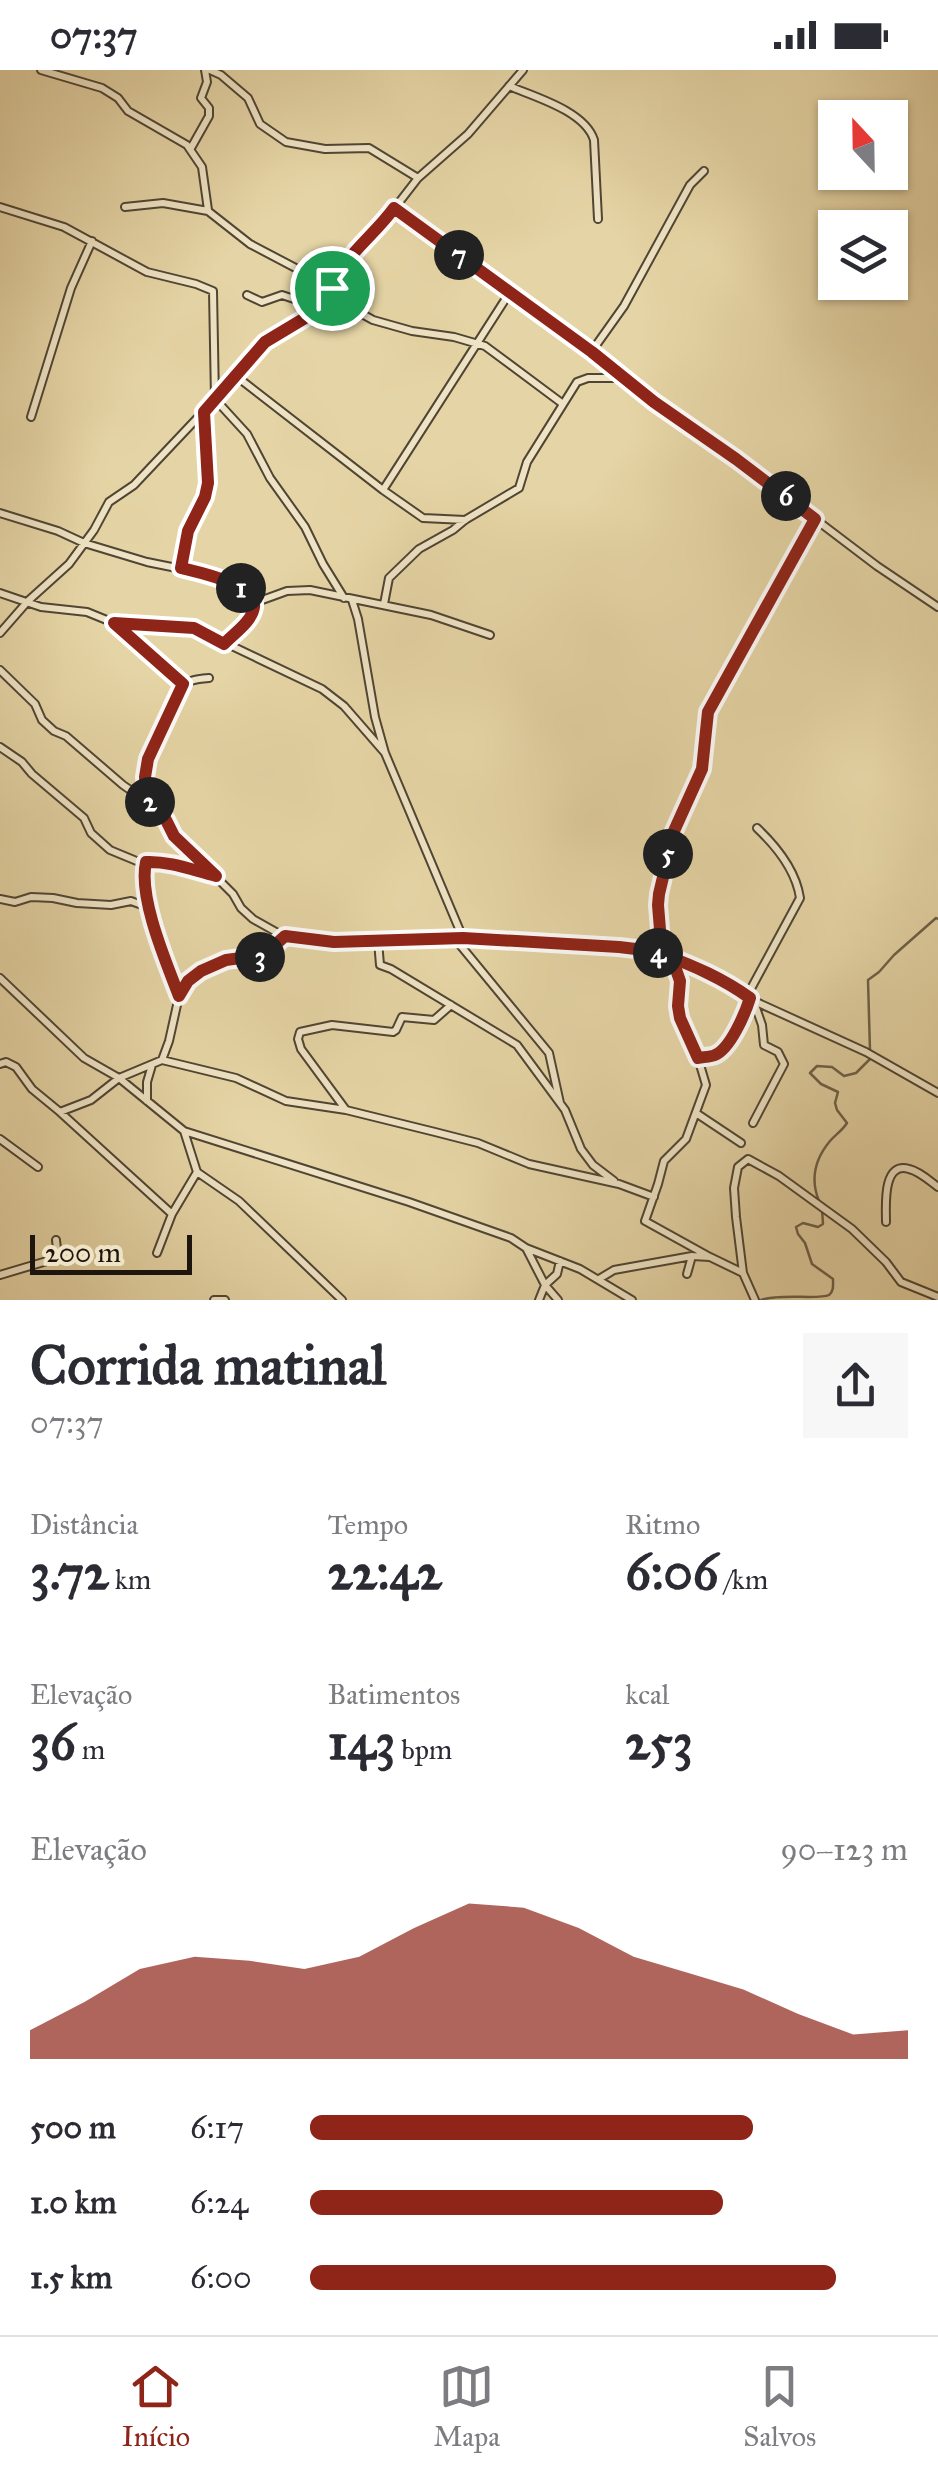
<!DOCTYPE html>
<html lang="pt">
<head>
<meta charset="utf-8">
<style>
	body { margin:0; font-family:"IM FELL Great Primer",serif; background:#f7f7f7; color:#2b2b33; height:100vh; display:flex; flex-direction:column; font-size:38px; white-space:nowrap }
	* { box-sizing:border-box; margin:0 }
	p { font-size:32px; color:#7c7c81 }
	.icon { flex:none; width:55px; height:55px; fill:none; stroke:currentColor; stroke-width:2; stroke-linecap:round; stroke-linejoin:round }
	.map { position:relative; height:1230px; overflow:hidden }
	.side { display:flex; flex-direction:column; background:#fff; flex:1 }
	.side>* { flex:none }
	.needle { width:65px; rotate:338deg }
	.buttons { position:absolute; left:818px; top:30px; display:grid; gap:20px }
	.buttons a { display:grid; place-items:center; width:90px; height:90px; border-radius:0px; background:#fff; box-shadow:0 2px 8px #0004; font-size:50px }
	.scale { position:absolute; left:30px; bottom:25px; width:162px; box-sizing:border-box; padding-left:10px; border:5px solid #1e150e; border-top:0; font-size:28px; line-height:35px; white-space:nowrap; color:#1e150e; -webkit-text-stroke:8px #eee3c4; paint-order:stroke }
	.pin { position:absolute; display:grid; place-items:center; width:85px; height:85px; color:#fff; margin:-42px; border:5px solid #fff; border-radius:50%; box-shadow:0 2px 10px #0007 }
	.km { position:absolute; width:50px; height:50px; margin:-25px; border-radius:50%; background:#222; color:#fff; font-size:28px; line-height:50px; text-align:center }
	.round { display:grid; place-items:center; flex:none; width:105px; height:105px; border-radius:0px; background:#f7f7f7 }
	.head { display:flex; align-items:center; justify-content:space-between; height:170px; padding:0 30px }
	h1 { font-size:55px; font-weight:700; line-height:75px }
	.stats { display:grid; grid-template-columns:repeat(3,1fr); gap:15px; height:170px; padding:10px 30px }
	.stats div { display:grid; align-content:center }
	.stats b { font-size:50px; font-weight:700 }
	.stats small { font-size:28px; font-weight:400 }
	.stats p { font-size:28px }
	.chart { height:280px; padding:20px 30px }
	.chart p { display:flex; justify-content:space-between }
	.chart svg { width:100%; height:180px; margin-top:10px; fill:#8f2418; opacity:.7 }
	ul { padding:0 30px; list-style:none; font-size:32px }
	li { display:grid; grid-template-columns:160px 120px 1fr; align-items:center; height:75px }
	li i { height:25px; border-radius:12px; background:#8f2418 }
	.status { display:flex; justify-content:space-between; align-items:center; height:70px; padding:0 50px; background:#fff; direction:ltr }
	.status svg { height:28px; fill:currentColor }
	.menu { display:flex; justify-content:space-around; align-items:center; height:140px; border-top:2px solid #e1e1e2; background:#fff; font-size:28px; color:#7c7c81 }
	.menu a { display:grid; justify-items:center; gap:5px }
	.menu .active { color:#8f2418 }
	.map>svg:first-child { display:block }
</style>
</head>
<body>
<div class="status"><b>07:37</b><svg viewBox="0 0 49 12"><path d="M0 12V9h3v3zM5 12V6h3v6zM10 12V3h3v9zM15 12V0h3v12zM26 1h20v11H26zM47 4h2v5h-2z"/></svg></div>
<div class="map">
<svg width="938" height="1230" viewBox="0 0 938 1230">
	<rect width="100%" height="100%" fill="#e5d4a5"/>
	<filter id="stains"><feTurbulence type="fractalNoise" baseFrequency=".002" numOctaves="4"/><feColorMatrix values="0 0 0 0 .2 0 0 0 0 .09 0 0 0 0 .02 0 0 0 .5 -.17"/></filter>
	<radialGradient id="worn" r=".72"><stop offset=".6" stop-color="#630" stop-opacity="0"/><stop offset="1" stop-color="#630" stop-opacity=".3"/></radialGradient>
	<g fill="none" stroke-linecap="round" stroke-linejoin="round">
		<!-- stream -->
		<path stroke="#6d614a" stroke-width="2.5" d="M870 981 868 910 879 902 894 885 936 848 938 849
			M819 1131C810 1109 815 1089 830 1071 836 1064 842 1061 847 1053L837 1040 835 1033 838 1022 821 1014 810 1003 817 996 832 997 844 1006 856 1003 870 989
			M761 1230C779 1223 819 1230 829 1225 834 1221 833 1215 833 1209L812 1194 805 1173 798 1164 796 1157 803 1153 818 1157 823 1154 822 1139"/>
		<!-- street casing -->
		<g stroke="#504534" stroke-width="10">
			<path id="street" d="M41 0 102 18 118 28 128 41 187 75 202 97 208 140
				M210 0 221 5 248 28 260 54 286 72 325 79 369 78 418 108
				M509 16C535 27 585 41 594 70L598 149
				M191 78 209 46V38L201 28 207 12 205 0
				M0 137 64 157 147 202 196 214 213 221 215 329 247 364 270 408 305 457 323 494 344 528
				M125 137 163 133 208 141 250 174 326 214 353 239 373 250 412 261 454 267 485 276 563 334
				M394 138 592 281 654 332 736 389 877 496 938 537
				M247 225 262 232 282 225 300 231 318 233
				M592 281 624 236 690 115 704 101
				M236 306 383 420 423 448 465 450
				M31 347 71 218 92 171
				M383 420 510 222
				M0 443 58 461 84 473 147 492 211 505 244 520 254 533
				M181 498 188 461 205 427 207 413 204 343
				M0 523 41 537 87 542 114 553 194 558 322 619 344 636 385 683
				M352 530 358 549 375 647 385 683 463 868
				M384 534 389 508 419 479 453 460 465 450 519 418 527 392 577 312 588 308H621
				M114 553 183 614
				M0 563 28 531 69 494 94 460 109 432 134 415 203 342 265 272 310 245 331 218 339 200 348 188 380 157 418 108 468 64 523 0
				M224 574C235 561 251 551 254 533L287 521 310 520 431 545 490 565
				M0 600 35 634 42 650 54 661 66 666 123 715 136 724 147 726
				M209 608C196 609 186 610 178 621L148 689 145 707 147 726 159 745 166 750 175 766 233 824 241 838 253 849 285 867 334 872 463 868 619 877 662 884 713 904 754 931 866 982 938 1023
				M0 677 22 692 32 704 84 748 91 763 110 780 139 792 170 793 211 805
				M146 792C138 828 166 890 179 925
				M0 829 15 832 31 827 53 828 77 833 111 835 131 831 150 838
				M456 870 549 983 560 1033
				M378 871 380 895 391 899 517 975 565 1040 581 1079 593 1095 614 1111
				M662 884 657 835 659 825 675 761 702 699 709 642 815 449
				M673 889 681 915 678 936 680 948 698 988 706 1015 686 1069 664 1091 658 1114 645 1151 710 1187
				M0 908 84 988 119 1008 184 1061 409 1132 511 1168 526 1178 545 1215 539 1230
				M747 926 800 828C796 801 776 776 757 758
				M698 988C703 987 710 987 715 985 730 978 745 944 749 928
				M162 990 169 971 179 926 188 911 213 895 226 890 264 885 285 867
				M0 994 6 992 16 997 32 1019 60 1042 172 1144
				M147 1031V1012L152 995
				M346 1040 301 979 298 969 300 962 332 955 393 962 396 960 402 947 434 950 451 935
				M60 1042 91 1030 119 1008 162 990 236 1008 286 1031 346 1040 435 1062 478 1073 529 1094 619 1114 654 1127
				M696 1043 741 1073
				M753 1053 784 994 778 982 764 975 762 955 754 932
				M0 1069 38 1097
				M197 1102 239 1131 342 1230
				M886 1152C886 1137 882 1091 909 1099 919 1101 930 1111 938 1117
				M526 1178 580 1199 632 1230
				M157 1183 172 1144 197 1102 184 1061
				M687 1204 692 1186
				M0 1205 47 1191 57 1179 56 1170
				M599 1209 614 1200 692 1186 710 1187 743 1203
				M214 1230H225
				M558 1230 545 1215 557 1204 560 1191
				M755 1230 743 1203 736 1147 734 1118 738 1097 748 1089 779 1106 852 1159 886 1192 901 1212 938 1227"/>
		</g>
		<!-- street -->
		<use href="#street" stroke="#eee3c4" stroke-width="6"/>
	</g>
	<g fill="none" stroke-linecap="round" stroke-linejoin="round">
		<!-- route casing -->
		<g stroke="#fff" stroke-width="20">
			<path id="route" d="M332 218 310 245 265 272 204 342 208 413 205 427 188 461 181 498C197 502 257 514 254 537 252 552 233 564 224 574L194 558 114 553 183 614 148 689 145 707 147 726 159 745 166 750 174 766 216 806C192 800 170 791 146 792 138 827 166 892 179 926L188 911 201 901 226 890 264 885 285 866 334 872 463 868 619 877 644 880 672 888 680 911 678 936 680 948 698 988C702 987 711 987 715 985 730 979 745 944 750 928 722 908 694 896 662 884L658 835 659 824 674 761 702 699 708 642 815 449 736 389 654 332 592 282 394 138C373 167 345 184 332 218"/>
		</g>
		<!-- route -->
		<use href="#route" stroke="#8f2418" stroke-width="12"/>
	</g>
	<rect width="100%" height="100%" filter="url(#stains)"/>
	<rect width="100%" height="100%" fill="url(#worn)"/>
</svg>
<div class="buttons">
<a><svg class="needle" viewBox="-14 -14 28 28"><path d="M0-13l5 13h-10z" fill="#e53935"/><path d="M0 13l5-13h-10z" fill="#7c7c81"/></svg></a>
<a><svg class="icon" aria-label="layers" viewBox="0 0 24 24"><path d="M12 4l9 5-9 5-9-5zM3 14l9 5 9-5"/></svg></a>
</div>
<div class="scale">200 m</div>
<div class="pin" style="left:332px;top:218px;background:#1e9e55"><svg class="icon" aria-label="arrive" viewBox="0 0 24 24"><path d="M6 21V4h12l-3 4 3 4H6"/></svg></div>
<b class="km" style="left:241px;top:518px">1</b>
<b class="km" style="left:150px;top:732px">2</b>
<b class="km" style="left:260px;top:887px">3</b>
<b class="km" style="left:658px;top:883px">4</b>
<b class="km" style="left:668px;top:784px">5</b>
<b class="km" style="left:786px;top:426px">6</b>
<b class="km" style="left:459px;top:185px">7</b>
</div>
<section class="side">
<div class="head"><div><h1>Corrida matinal</h1><p>07:37</p></div><a class="round"><svg class="icon" aria-label="share" viewBox="0 0 24 24"><path d="M12 15V3M7 8l5-5 5 5M5 13v7h14v-7"/></svg></a></div>
<div class="stats">
<div><p>Distância</p><b>3.72<small> km</small></b></div>
<div><p>Tempo</p><b>22:42</b></div>
<div><p>Ritmo</p><b>6:06<small> /km</small></b></div>
</div>
<div class="stats">
<div><p>Elevação</p><b>36<small> m</small></b></div>
<div><p>Batimentos</p><b>143<small> bpm</small></b></div>
<div><p>kcal</p><b>253</b></div>
</div>
<div class="chart"><p><span>Elevação</span>90–123 m</p>
<svg viewBox="0 0 160 44" preserveAspectRatio="none"><path d="M0 44V37L10 30L20 22L30 19L40 20L50 22L60 19L70 12L80 6L90 7L100 12L110 19L120 23L130 27L140 33L150 38L160 37V44z"/></svg>
</div>
<ul>
<li><b>500 m</b>6:17<i style="width:74%"></i></li>
<li><b>1.0 km</b>6:24<i style="width:69%"></i></li>
<li><b>1.5 km</b>6:00<i style="width:88%"></i></li>
</ul>
</section>
<nav class="menu">
<a class="active"><svg class="icon" aria-label="home" viewBox="0 0 24 24"><path d="M3 11l9-7 9 7M6 9v11h12V9"/></svg>Início</a>
<a><svg class="icon" aria-label="map" viewBox="0 0 24 24"><path d="M3 6l6-2 6 2 6-2v14l-6 2-6-2-6 2zM9 4v14M15 6v14"/></svg>Mapa</a>
<a><svg class="icon" aria-label="saved" viewBox="0 0 24 24"><path d="M7 4h10v16l-5-4-5 4z"/></svg>Salvos</a>
</nav>
</body>
</html>
